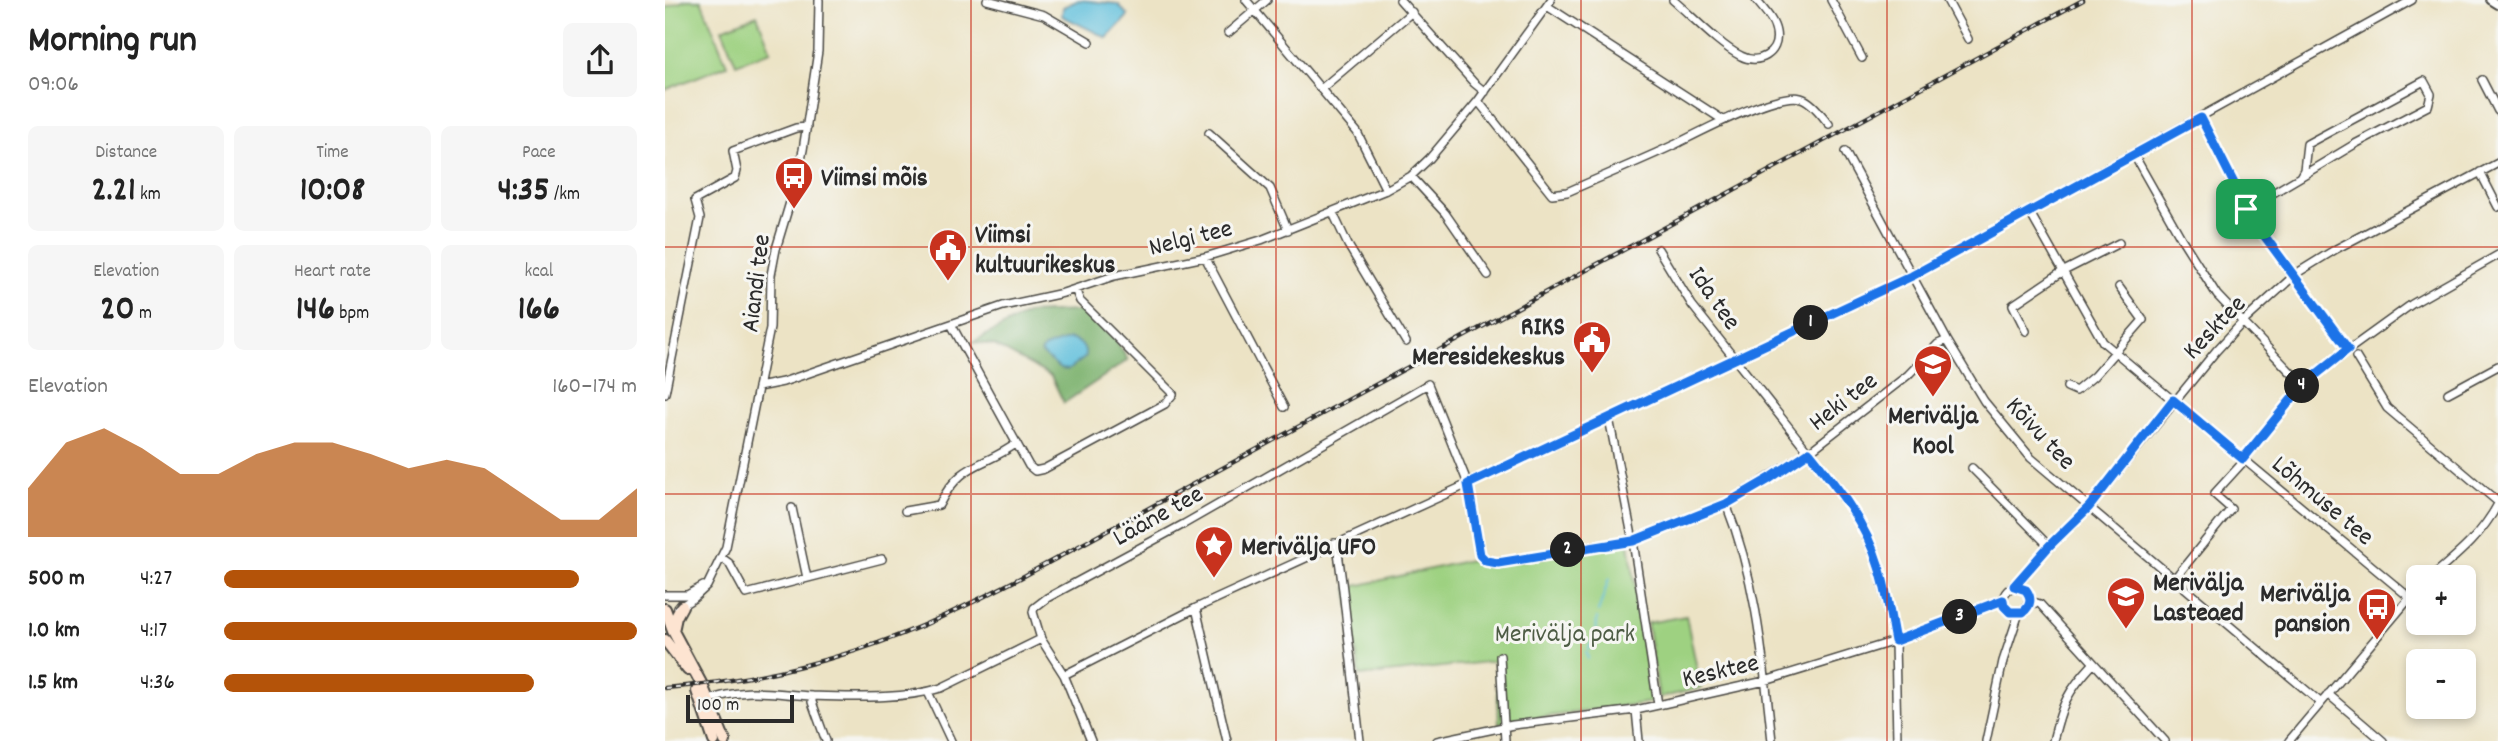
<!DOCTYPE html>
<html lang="en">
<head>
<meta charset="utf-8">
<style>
	body { margin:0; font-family:Dekko,sans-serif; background:#f6f6f6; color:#222; height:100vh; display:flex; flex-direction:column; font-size:26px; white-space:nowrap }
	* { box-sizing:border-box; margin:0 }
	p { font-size:23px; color:#767676 }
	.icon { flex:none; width:38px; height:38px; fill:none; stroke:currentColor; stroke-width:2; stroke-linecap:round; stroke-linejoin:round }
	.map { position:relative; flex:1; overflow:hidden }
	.details { display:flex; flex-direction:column; background:#fff; width:665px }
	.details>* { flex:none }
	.buttons { position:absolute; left:1741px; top:565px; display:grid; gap:14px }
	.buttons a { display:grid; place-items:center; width:70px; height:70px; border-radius:10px; background:#fff; box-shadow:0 4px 10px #0003; font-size:35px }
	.scale { position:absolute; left:21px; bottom:18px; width:108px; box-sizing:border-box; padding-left:7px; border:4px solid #2b2b2b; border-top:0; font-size:19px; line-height:24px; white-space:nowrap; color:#2b2b2b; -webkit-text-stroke:5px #f6f6f2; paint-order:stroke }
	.pin { position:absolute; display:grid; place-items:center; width:60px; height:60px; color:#fff; margin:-30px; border-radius:14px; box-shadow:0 4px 10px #0006 }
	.km { position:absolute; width:35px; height:35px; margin:-18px; border-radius:50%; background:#222; color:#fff; font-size:19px; line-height:35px; text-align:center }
	.round { display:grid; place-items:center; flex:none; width:74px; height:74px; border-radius:10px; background:#f6f6f6 }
	.overview { display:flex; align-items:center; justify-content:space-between; height:119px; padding:0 28px }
	h1 { font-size:38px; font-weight:800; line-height:52px }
	.stats { display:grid; grid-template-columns:repeat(3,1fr); gap:10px; height:119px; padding:7px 28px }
	.stats div { display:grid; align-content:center; border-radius:10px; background:#f6f6f6; text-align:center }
	.stats b { font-size:35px; font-weight:800 }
	.stats small { font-size:19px; font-weight:400 }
	.stats p { font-size:19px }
	.chart { height:196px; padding:14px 28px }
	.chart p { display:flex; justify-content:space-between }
	.chart svg { width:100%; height:126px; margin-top:7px; fill:#b45309; opacity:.7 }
	ul { padding:0 28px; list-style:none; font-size:23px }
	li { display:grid; grid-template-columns:112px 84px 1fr; align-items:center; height:52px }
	li i { height:18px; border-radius:9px; background:#b45309 }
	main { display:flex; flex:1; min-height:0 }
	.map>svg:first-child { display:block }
</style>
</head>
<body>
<main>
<section class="details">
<div class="overview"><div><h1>Morning run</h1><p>09:06</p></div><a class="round"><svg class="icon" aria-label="share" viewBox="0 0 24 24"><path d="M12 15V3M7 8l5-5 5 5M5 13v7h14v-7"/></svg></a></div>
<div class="stats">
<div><p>Distance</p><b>2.21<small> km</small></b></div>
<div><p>Time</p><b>10:08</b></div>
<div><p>Pace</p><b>4:35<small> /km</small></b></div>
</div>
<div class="stats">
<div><p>Elevation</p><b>20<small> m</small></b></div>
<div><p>Heart rate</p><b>146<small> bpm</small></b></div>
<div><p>kcal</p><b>166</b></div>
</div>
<div class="chart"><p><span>Elevation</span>160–174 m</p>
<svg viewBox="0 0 160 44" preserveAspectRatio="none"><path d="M0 44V27L10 11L20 6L30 13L40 22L50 22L60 15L70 11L80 11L90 15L100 20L110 17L120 20L130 29L140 38L150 38L160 27V44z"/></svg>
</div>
<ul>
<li><b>500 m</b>4:27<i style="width:86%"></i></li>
<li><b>1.0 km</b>4:17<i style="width:100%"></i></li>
<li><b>1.5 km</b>4:36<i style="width:75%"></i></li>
</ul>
</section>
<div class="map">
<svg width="1833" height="741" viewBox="0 0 1833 741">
	<rect width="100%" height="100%" fill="#f6f6f2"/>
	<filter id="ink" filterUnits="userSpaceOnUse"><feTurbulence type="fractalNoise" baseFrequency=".0143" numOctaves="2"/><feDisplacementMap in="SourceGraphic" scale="14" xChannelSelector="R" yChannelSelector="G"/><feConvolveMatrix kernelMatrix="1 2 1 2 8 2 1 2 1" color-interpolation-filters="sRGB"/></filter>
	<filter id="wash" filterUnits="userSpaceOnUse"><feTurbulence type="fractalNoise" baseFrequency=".00686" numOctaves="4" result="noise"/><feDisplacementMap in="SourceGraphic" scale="28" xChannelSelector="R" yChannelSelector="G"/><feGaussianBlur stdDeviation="1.57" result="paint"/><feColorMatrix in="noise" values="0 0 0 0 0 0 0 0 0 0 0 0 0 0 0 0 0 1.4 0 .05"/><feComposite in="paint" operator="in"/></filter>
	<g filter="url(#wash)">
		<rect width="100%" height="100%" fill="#ece3c5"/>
		<!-- green -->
		<path fill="#9ed181" stroke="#647e56" stroke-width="2" d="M21 0H36L62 65 0 90V8Z
			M92 15 106 51 71 64 57 29Z
			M964 543 988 702 834 723 831 661 695 676 682 588 805 560 826 565Z
			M1021 616 1036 688 994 698 982 623Z"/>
		<!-- forest -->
		<path fill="#7eb36f" stroke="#546f4d" stroke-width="2" d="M415 311 450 339 463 360 399 403 386 376 329 345 308 342 363 313Z"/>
		<!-- water -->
		<path fill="#5cbedb" stroke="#447483" stroke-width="2" d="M414 0 453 4 463 16 442 38 397 16 398 7Z
			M404 339C415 341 420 346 421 357L403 370 395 369 376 353 379 348Z"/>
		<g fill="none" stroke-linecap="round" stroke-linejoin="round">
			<!-- stream -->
			<path stroke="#5cbedb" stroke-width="2" d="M933 612 944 579
				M923 650 931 634 932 618
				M921 652 923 659"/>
		</g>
	</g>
	<g filter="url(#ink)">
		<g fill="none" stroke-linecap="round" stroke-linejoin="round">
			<!-- street casing -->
			<g stroke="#484742" stroke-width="10">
				<path id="street" d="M322 0 379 15 425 42
					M581 0 692 132 721 190
					M735 0 809 83 820 92
					M1008 0C1027 16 1054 45 1076 56 1093 65 1115 54 1111 32 1109 20 1099 10 1091 0
					M1166 0 1197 58
					M1282 0 1303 39
					M1825 0 1833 5
					M882 6 1058 120
					M563 33 602 0
					M1817 80 1833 111
					M656 89 747 12
					M813 101 887 194 902 192C938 176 975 161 1011 144 1035 132 1112 91 1136 98 1147 101 1157 116 1164 124
					M1536 118 1587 219 1683 349
					M544 133 605 188 623 230
					M1180 152 1282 340 1319 401 1366 458 1655 702
					M1469 155 1516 238 1552 295 1638 385
					M1815 172 1833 207
					M746 176 780 213 823 275
					M1581 209 1635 177 1639 170 1642 144 1759 81 1766 94 1763 106 1690 144 1635 177
					M1364 211 1438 342 1744 597
					M668 213 683 245 741 342
					M993 249 1027 305 1172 488 1198 528 1214 566 1230 641 1232 741
					M540 257 619 407
					M286 324 364 466 370 471 379 469 500 404 508 394 415 301 410 289
					M1361 331 1348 305 1397 272 1454 243
					M1691 357 1722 408 1833 502
					M93 387 118 382 338 306 398 293 449 276 540 257 596 240 721 190 746 176 765 158 813 101 886 0
					M1402 387 1411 391 1429 376 1478 320 1454 287
					M0 393 35 218 30 200 70 178 72 171 68 151 131 128 142 127
					M1783 393 1833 366
					M944 418 968 541 993 705
					M1579 459 1638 385 1650 374 1747 304 1833 255
					M1307 468 1384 546
					M1061 504C1092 582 1098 658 1107 741
					M127 508 142 578
					M240 511 274 505C296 461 318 468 352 443
					M669 543 673 552 678 590 695 741
					M57 558 64 563 81 594 217 559
					M1510 578 1566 509 1549 494 1580 460
					M1765 578C1792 555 1816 536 1833 504
					M1349 586 1357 587 1365 597 1361 609C1341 622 1327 597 1349 586L1384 546 1424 507 1551 351 1577 323 1632 273 1671 249 1833 163
					M0 595H22L38 586
					M1365 601 1375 604 1500 741
					M13 608 29 598 42 586 61 547 105 328 106 275 111 249 129 189 138 150 153 51 154 0
					M531 608 562 741
					M835 656 840 741
					M399 675 531 608 803 484 1247 276 1747 0
					M263 692 286 741
					M1663 694 1718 741
					M147 696V702L161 741
					M41 701C81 686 107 694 147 696 189 697 236 700 276 688L376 639
					M971 710 974 741
					M426 741 399 675 376 639 368 612 369 608 382 598 519 524 763 384 803 484 815 555 821 561 833 563 968 541 1061 504 1144 452 1243 375 1273 344 1282 340
					M772 741 848 725 971 710 1100 681 1230 641 1338 600
					M1321 741 1338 661 1354 613
					M1388 741C1397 704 1402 692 1428 664
					M1624 741 1754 587"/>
			</g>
			<!-- secondary casing -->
			<g stroke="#484742" stroke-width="14">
				<path id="secondary" d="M0 609 8 631 37 685 60 741
					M8 631 11 617 17 606
					M0 640 23 670
					M32 691 49 741"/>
			</g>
			<!-- street -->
			<use href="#street" stroke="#fff" stroke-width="7"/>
			<!-- secondary -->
			<use href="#secondary" stroke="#fde4d1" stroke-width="10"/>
			<!-- rail casing -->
			<g stroke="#2b2b2b" stroke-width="4.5">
				<path id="rail" d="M0 688C97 680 195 656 283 614 309 602 334 589 359 576L1418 0"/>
			</g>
			<!-- rail -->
			<use href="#rail" stroke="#f6f6f2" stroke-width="2" stroke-dasharray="5" stroke-linecap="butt"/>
		</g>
	</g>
	<g fill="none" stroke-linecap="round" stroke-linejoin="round" filter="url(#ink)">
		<!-- route casing -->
		<g stroke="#fff" stroke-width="14">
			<path id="route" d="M1536 118 1587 219 1683 349 1638 385 1578 459 1508 400 1424 507 1384 546 1349 586 1361 590C1367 598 1366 606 1358 612H1345L1339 606 1338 600 1230 641C1225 616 1222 590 1214 567 1201 523 1172 487 1144 452L1104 479 1061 504 968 541 833 563 821 561 815 555 803 484 1247 276Z"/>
		</g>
		<!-- route -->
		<use href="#route" stroke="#1a73e8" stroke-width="9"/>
	</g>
	<!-- grid -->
	<path fill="none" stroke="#c8321e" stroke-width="2" stroke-opacity="0.55" d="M306 0V741M611 0V741M916 0V741M1222 0V741M1527 0V741M0 247H1833M0 494H1833"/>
	<!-- icons -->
	<defs>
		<g id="bus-pin" transform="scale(2.0125)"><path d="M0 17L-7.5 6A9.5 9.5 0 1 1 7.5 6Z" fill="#c8321e" stroke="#f6f6f2"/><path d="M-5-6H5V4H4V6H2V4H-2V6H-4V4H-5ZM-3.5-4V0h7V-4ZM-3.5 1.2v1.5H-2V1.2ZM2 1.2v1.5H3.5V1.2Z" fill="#fff"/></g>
		<g id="civic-pin" transform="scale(2.0125)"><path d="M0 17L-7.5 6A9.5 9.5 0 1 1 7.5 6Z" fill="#c8321e" stroke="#f6f6f2"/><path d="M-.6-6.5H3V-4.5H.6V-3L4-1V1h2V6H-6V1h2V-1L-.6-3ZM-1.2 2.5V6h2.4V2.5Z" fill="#fff"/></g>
		<g id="school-pin" transform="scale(2.0125)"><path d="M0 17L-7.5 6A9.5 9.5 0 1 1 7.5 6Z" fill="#c8321e" stroke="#f6f6f2"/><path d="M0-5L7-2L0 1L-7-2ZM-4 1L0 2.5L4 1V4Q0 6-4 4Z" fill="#fff"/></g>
		<g id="sight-pin" transform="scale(2.0125)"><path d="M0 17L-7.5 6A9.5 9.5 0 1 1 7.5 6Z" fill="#c8321e" stroke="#f6f6f2"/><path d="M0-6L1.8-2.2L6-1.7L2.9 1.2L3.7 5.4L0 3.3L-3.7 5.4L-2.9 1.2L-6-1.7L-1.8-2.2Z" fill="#fff"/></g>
	</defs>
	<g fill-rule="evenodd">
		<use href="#bus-pin" x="129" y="176"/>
		<use href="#civic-pin" x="283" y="248"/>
		<use href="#civic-pin" x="927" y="340"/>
		<use href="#school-pin" x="1268" y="364"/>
		<use href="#sight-pin" x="549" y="545"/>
		<use href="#school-pin" x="1461" y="596"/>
		<use href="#bus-pin" x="1712" y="607"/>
	</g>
	<g text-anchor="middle" stroke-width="6" stroke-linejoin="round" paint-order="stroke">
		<!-- poi labels -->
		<g font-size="26" font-weight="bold" fill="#2b2b2b" stroke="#f6f6f2" text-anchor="start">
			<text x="156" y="185">Viimsi mõis</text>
			<text x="310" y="242">Viimsi<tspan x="310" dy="30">kultuurikeskus</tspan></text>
			<text x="900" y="334" text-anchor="end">RIKS<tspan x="900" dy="30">Meresidekeskus</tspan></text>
			<text x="1268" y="423" text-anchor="middle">Merivälja<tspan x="1268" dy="30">Kool</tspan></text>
			<text x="576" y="554">Merivälja UFO</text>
			<text x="1488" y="590">Merivälja<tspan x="1488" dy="30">Lasteaed</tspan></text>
			<text x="1685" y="601" text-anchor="end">Merivälja<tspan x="1685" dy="30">pansion</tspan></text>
		</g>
		<!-- street labels -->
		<g font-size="26" fill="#2b2b2b" stroke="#f6f6f2">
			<text transform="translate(525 236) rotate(-14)" y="9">Nelgi tee</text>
			<text transform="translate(89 283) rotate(-83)" y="9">Aiandi tee</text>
			<text transform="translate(1051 297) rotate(55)" y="9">Ida tee</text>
			<text transform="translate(1548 326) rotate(-46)" y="9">Kesktee</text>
			<text transform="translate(1177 400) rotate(-38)" y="9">Heki tee</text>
			<text transform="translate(1377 432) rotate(47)" y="9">Kõivu tee</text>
			<text transform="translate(1659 499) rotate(40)" y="9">Lõhmuse tee</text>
			<text transform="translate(492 514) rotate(-29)" y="9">Lääne tee</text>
			<text transform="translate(1055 669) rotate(-13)" y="9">Kesktee</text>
		</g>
		<!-- park labels -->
		<g font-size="26" fill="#4e5d45" stroke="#f6f6f2">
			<text x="900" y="641">Merivälja park</text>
		</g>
	</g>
</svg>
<div class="buttons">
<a>+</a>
<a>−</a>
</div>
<div class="scale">100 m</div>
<div class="pin" style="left:1581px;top:209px;background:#1e9e55"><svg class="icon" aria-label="arrive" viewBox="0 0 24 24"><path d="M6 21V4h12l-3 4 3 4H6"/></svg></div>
<b class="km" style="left:1146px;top:323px">1</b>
<b class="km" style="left:903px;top:550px">2</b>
<b class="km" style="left:1295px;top:617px">3</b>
<b class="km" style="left:1637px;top:386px">4</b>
</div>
</main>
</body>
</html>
